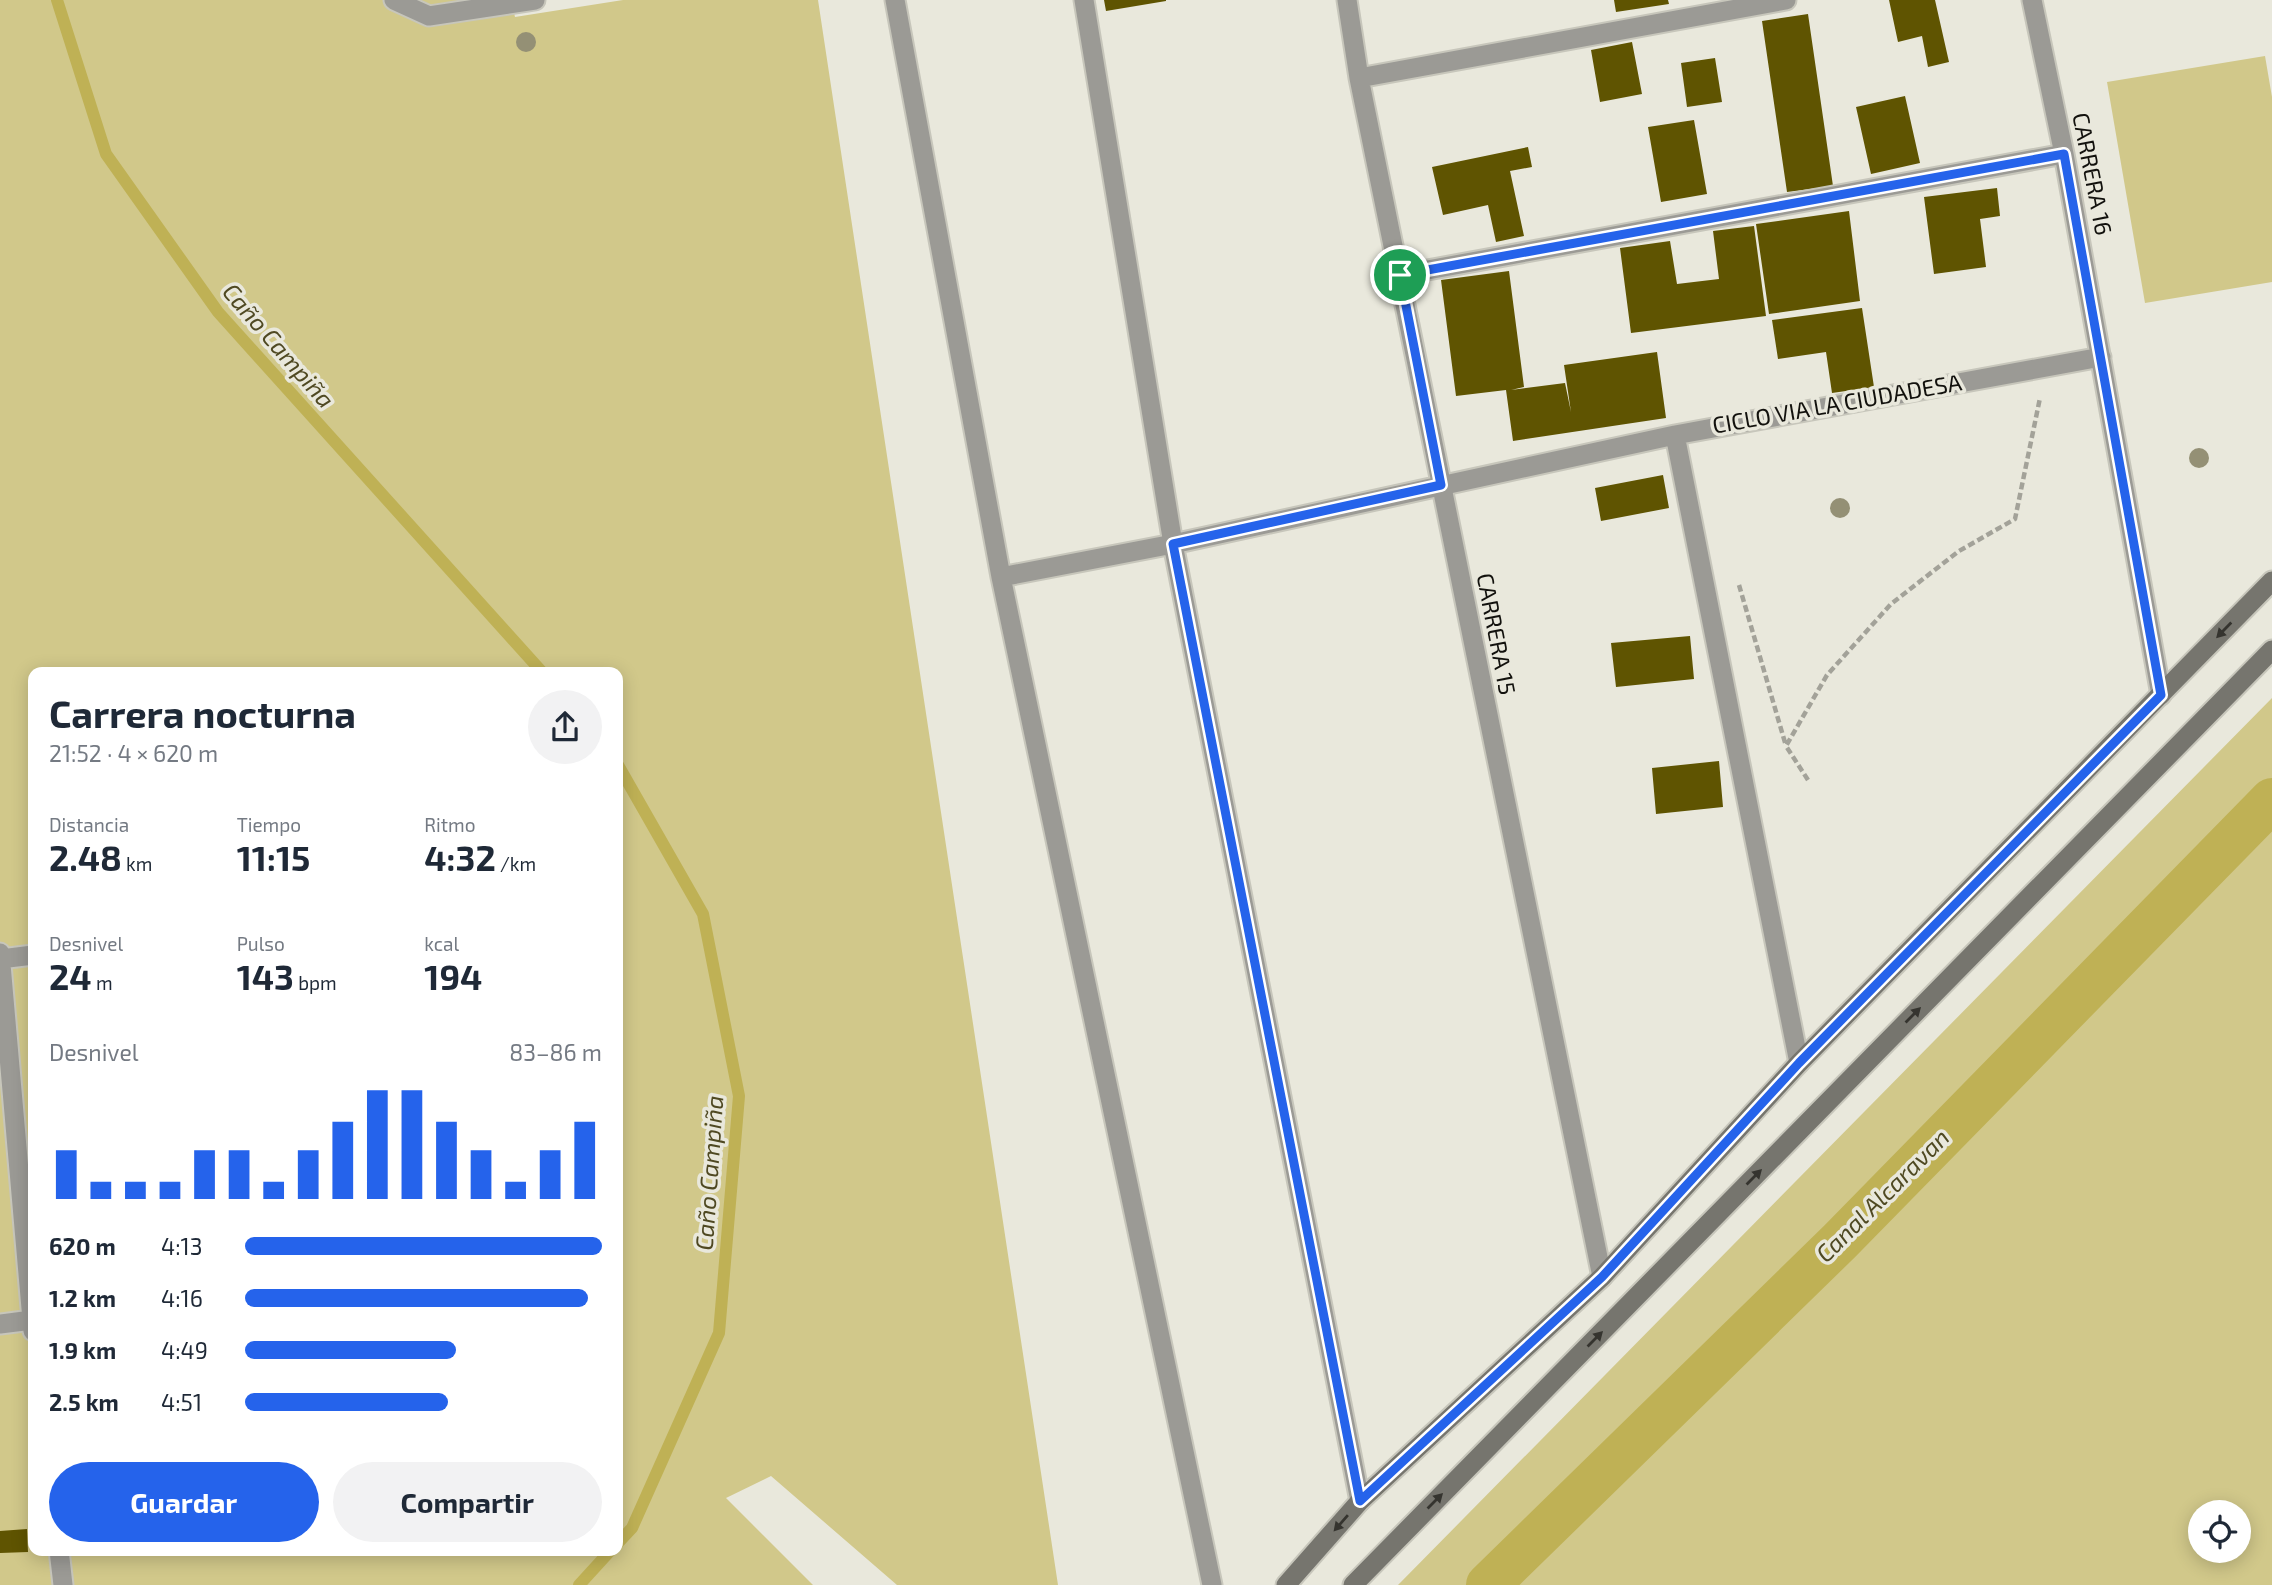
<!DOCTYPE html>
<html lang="es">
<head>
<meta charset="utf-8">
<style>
	body { margin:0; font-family:"Exo 2",sans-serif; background:#f2f2f3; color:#1f2937; height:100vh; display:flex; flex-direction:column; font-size:26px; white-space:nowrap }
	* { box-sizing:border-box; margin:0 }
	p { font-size:23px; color:#747a83 }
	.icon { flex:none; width:38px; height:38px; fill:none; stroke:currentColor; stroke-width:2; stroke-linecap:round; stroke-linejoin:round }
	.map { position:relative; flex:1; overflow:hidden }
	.details { position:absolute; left:28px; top:667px; width:595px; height:889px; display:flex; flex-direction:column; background:#fff; border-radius:14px; box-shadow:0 4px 18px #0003 }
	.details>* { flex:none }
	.tools { position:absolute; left:2188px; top:1500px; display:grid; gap:14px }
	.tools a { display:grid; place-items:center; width:63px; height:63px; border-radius:50%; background:#fff; box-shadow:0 4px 18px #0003; font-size:35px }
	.pin { position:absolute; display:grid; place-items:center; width:60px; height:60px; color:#fff; margin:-30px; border:4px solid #fff; border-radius:50%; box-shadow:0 2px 7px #0007 }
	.round { display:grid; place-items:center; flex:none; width:74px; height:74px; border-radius:37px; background:#f2f2f3 }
	.overview { display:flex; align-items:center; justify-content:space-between; height:119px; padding:0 21px }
	h1 { font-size:38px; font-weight:700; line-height:52px }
	.figures { display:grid; grid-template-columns:repeat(3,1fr); gap:10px; height:119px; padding:7px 21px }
	.figures div { display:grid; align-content:center }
	.figures b { font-size:35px; font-weight:700 }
	.figures small { font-size:19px; font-weight:400 }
	.figures p { font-size:19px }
	.chart { height:196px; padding:14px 21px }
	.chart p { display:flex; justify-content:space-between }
	.chart svg { width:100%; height:126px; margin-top:7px; stroke:#2563eb; stroke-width:6 }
	.button { display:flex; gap:14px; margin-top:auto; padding:14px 21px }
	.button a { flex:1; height:80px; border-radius:42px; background:#2563eb; color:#fff; font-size:28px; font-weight:700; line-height:80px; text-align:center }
	.button a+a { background:#f2f2f3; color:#1f2937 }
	ul { padding:0 21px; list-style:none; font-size:23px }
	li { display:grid; grid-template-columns:112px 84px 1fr; align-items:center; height:52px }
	li i { height:18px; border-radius:9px; background:#2563eb }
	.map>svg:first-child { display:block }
</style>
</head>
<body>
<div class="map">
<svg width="2272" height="1585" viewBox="0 0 2272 1585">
	<rect width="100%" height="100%" fill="#e9e8dc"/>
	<!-- green -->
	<path fill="#d1c88a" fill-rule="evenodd" d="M0 0H511L515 17 623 0H818L1058 1585H897L771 1476 726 1498 813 1585H0ZM33 672H618V1550H33Z
		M2265 56 2272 97V282L2145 303 2107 82Z
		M2272 698V1585H1398ZM2200 1512H2238V1550H2200Z"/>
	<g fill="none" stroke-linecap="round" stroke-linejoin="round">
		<!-- stream -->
		<path stroke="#bfb155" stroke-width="12" d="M57 0 106 154 218 312 542 672
			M618 765 703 914 739 1096 719 1333 632 1528 618 1543
			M579 1585 611 1550"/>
		<!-- canal -->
		<path stroke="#bfb155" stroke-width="44" d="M1488 1585 1840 1241 2272 800"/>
	</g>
	<!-- building -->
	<path fill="#5f5401" d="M1104 0H1166V1L1106 11Z
		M1614 0H1668L1669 4 1616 12Z
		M1889 0H1935L1949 62 1928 67 1922 36 1898 42Z
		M1808 14 1833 186 1787 192 1762 21Z
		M1632 42 1642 94 1600 102 1591 50Z
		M1715 58 1722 102 1687 107 1681 63Z
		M1905 96 1920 163 1871 174 1856 107Z
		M1694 120 1707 194 1661 202 1648 127Z
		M1528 147 1532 167 1510 171 1524 236 1496 242 1488 205 1443 215 1432 167Z
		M1997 188 2000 216 1980 219 1986 267 1934 274 1924 197Z
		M1849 211 1860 301 1769 314 1756 224Z
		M1754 226 1766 316 1631 333 1620 248 1670 241 1677 284 1719 279 1713 231Z
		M1509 271 1524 387 1511 390 1565 383 1571 412 1564 365 1657 352 1666 418 1513 441 1506 390 1456 396 1441 280Z
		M1862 308 1874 387 1832 393 1826 352 1778 359 1772 320Z
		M1663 475 1669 508 1601 521 1595 488Z
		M1690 636 1694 679 1616 687 1611 643Z
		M1719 761 1723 807 1656 814 1652 768Z
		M27 1529 28 1552 0 1553V1531Z"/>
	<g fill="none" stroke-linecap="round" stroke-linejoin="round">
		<!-- minor casing -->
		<g stroke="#c7c6bb" stroke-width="23">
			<path id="minor" d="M394 0 429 16 535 0
				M895 0 1001 577 1212 1585
				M1084 0 1173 544 1360 1501
				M1347 0 1359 78 1602 1277
				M2032 0 2064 154 2161 695
				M1359 78 1786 0
				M1400 275 2064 154
				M1675 435 1799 1063
				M1001 577 1173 544 1675 435 2101 357
				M0 953 33 1331
				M0 959 33 955
				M0 1324 32 1320
				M59 1550 63 1585"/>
		</g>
		<!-- secondary casing -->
		<g stroke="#c7c6bb" stroke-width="23">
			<path id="secondary" d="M1286 1585 1360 1501 1602 1277 1799 1063 2272 581
				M1353 1585 2272 650"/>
		</g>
		<!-- path -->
		<path stroke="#a3a299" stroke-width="4.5" stroke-dasharray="7 3.5" stroke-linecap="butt" d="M1739 585 1786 746
			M1808 780 1786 746 1827 675 1891 604 1959 551 2015 519 2040 398"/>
		<!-- minor -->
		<use href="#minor" stroke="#9b9a95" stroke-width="19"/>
		<!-- secondary -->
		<use href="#secondary" stroke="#76756e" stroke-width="19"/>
	</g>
	<!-- trees -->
	<g fill="#949075">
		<circle cx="526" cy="42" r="10"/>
		<circle cx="2199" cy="458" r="10"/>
		<circle cx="1840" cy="508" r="10"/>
	</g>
	<!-- one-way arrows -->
	<defs><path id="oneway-solid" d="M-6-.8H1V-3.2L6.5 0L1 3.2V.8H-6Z" transform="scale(1.75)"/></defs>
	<g fill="#35342f">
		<use href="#oneway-solid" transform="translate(2224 630) rotate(134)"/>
		<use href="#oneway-solid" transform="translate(1913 1015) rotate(-45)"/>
		<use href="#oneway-solid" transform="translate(1754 1177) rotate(-45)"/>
		<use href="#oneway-solid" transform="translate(1595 1339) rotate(-45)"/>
		<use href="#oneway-solid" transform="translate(1435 1501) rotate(-45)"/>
		<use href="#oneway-solid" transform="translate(1341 1523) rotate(131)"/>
	</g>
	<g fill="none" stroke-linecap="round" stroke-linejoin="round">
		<!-- route casing -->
		<g stroke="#fff" stroke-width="14">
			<path id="route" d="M2064 154 2161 695 1799 1063 1602 1277 1360 1501 1173 544 1441 485 1400 275Z"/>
		</g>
		<!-- route -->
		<use href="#route" stroke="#2563eb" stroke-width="9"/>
	</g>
	<g text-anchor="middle" stroke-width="7" stroke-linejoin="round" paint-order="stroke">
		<!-- street labels -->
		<g font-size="23" fill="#12110d" stroke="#e9e8dc">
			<text transform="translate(2092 174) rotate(79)" y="8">CARRERA 16</text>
			<text transform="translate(1837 404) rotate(-10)" y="8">CICLO VIA LA CIUDADESA</text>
			<text transform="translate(1496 634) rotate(79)" y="8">CARRERA 15</text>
		</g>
		<!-- water labels -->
		<g font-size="24" font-style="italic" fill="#4f4922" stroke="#e9e8dc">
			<text transform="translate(278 346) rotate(49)" y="8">Caño Campiña</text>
			<text transform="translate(710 1173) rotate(-86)" y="8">Caño Campiña</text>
			<text transform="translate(1883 1196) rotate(-45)" y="8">Canal Alcaravan</text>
		</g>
	</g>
</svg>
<div class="tools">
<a><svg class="icon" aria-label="locate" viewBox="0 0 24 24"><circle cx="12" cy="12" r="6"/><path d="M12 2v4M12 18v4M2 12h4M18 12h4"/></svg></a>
</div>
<div class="pin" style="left:1400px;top:275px;background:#1e9e55"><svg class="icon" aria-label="arrive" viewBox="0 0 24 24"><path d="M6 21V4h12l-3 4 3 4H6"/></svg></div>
<section class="details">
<div class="overview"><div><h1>Carrera nocturna</h1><p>21:52 · 4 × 620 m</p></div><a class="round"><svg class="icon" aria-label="share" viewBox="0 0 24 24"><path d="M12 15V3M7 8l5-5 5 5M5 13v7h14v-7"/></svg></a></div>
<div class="figures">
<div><p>Distancia</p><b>2.48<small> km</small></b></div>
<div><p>Tiempo</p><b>11:15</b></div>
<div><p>Ritmo</p><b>4:32<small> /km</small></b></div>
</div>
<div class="figures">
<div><p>Desnivel</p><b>24<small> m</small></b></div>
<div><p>Pulso</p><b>143<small> bpm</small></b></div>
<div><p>kcal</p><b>194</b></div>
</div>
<div class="chart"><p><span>Desnivel</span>83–86 m</p>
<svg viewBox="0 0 160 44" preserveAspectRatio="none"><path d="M5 44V27M15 44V38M25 44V38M35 44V38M45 44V27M55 44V27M65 44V38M75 44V27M85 44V17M95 44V6M105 44V6M115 44V17M125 44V27M135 44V38M145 44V27M155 44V17"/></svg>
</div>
<ul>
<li><b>620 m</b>4:13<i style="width:100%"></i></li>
<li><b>1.2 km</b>4:16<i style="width:96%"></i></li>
<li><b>1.9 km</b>4:49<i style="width:59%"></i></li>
<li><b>2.5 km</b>4:51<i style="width:57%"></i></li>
</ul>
<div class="button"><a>Guardar</a><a>Compartir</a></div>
</section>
</div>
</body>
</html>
